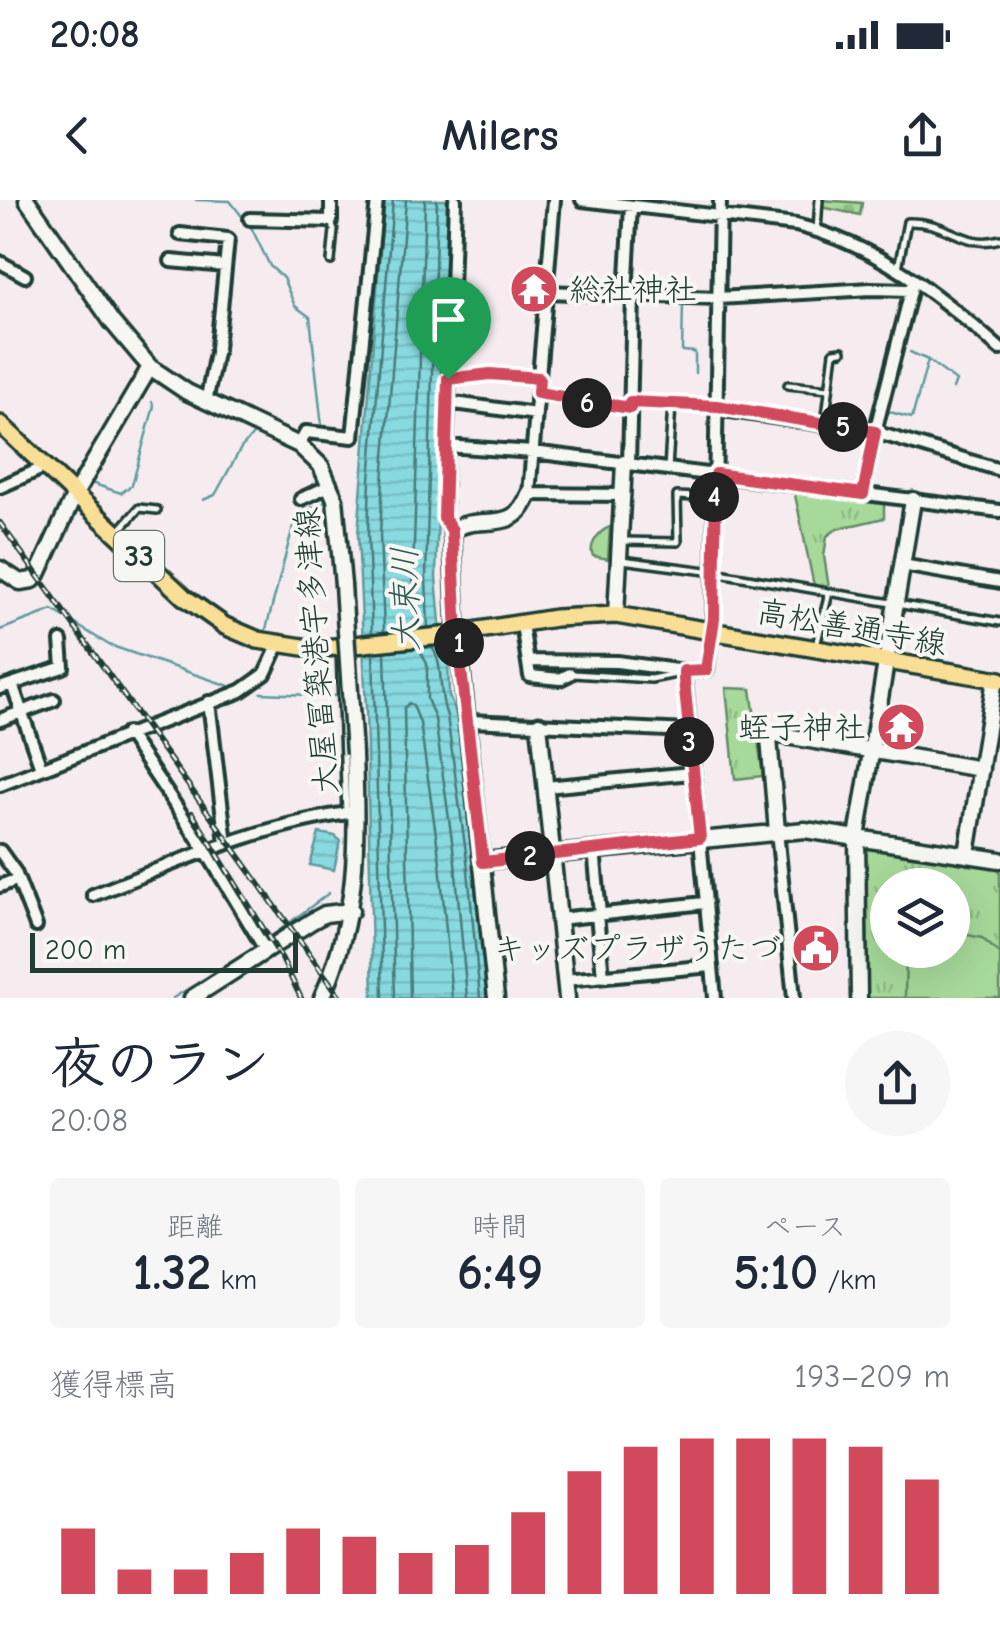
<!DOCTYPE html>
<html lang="ja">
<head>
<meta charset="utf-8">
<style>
	body { margin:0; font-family:"Comic Neue","Klee One",sans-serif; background:#f6f6f7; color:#1f2937; height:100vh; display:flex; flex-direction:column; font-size:38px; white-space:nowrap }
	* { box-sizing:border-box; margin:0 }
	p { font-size:32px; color:#747a83 }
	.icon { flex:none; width:55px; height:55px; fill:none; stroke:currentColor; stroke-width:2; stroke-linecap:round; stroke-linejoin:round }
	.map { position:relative; height:798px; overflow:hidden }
	.side { display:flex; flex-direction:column; background:#fff; flex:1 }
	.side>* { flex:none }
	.controls { position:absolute; left:870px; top:668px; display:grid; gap:20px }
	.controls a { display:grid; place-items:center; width:100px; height:100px; border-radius:50%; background:#fff; box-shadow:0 10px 40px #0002; font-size:50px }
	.scale { position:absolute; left:30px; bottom:25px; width:268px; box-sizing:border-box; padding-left:10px; border:5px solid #1f3d34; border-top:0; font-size:28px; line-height:35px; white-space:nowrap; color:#1f3d34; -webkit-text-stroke:8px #f6f6f2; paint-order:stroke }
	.pin { position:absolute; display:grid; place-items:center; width:85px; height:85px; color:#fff; margin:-102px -42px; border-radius:50% 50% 50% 0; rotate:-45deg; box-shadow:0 0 10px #0007 }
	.pin .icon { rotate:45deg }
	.km { position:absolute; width:50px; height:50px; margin:-25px; border-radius:50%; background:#222; color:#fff; font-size:28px; line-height:50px; text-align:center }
	.round { display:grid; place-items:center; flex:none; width:105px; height:105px; border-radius:52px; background:#f6f6f7 }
	.headline { display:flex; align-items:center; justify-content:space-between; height:170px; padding:0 50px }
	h1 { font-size:55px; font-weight:600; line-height:75px }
	.figures { display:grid; grid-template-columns:repeat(3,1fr); gap:15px; height:170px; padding:10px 50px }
	.figures div { display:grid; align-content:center; border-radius:10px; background:#f6f6f7; text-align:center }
	.figures b { font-size:50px; font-weight:600 }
	.figures small { font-size:28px; font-weight:400 }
	.figures p { font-size:28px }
	.chart { height:280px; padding:20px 50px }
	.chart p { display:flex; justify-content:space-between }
	.chart svg { width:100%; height:180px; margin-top:10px; stroke:#d1495b; stroke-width:6 }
	.status { display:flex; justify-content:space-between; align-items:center; height:70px; padding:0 50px; background:#fff; direction:ltr }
	.status svg { height:28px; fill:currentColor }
	header { display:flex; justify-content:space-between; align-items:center; height:130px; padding:0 50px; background:#fff; font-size:45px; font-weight:600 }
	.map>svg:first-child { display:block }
</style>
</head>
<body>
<div class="status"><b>20:08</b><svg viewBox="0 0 49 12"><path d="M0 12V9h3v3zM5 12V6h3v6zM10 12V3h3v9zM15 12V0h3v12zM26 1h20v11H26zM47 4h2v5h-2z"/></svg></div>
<header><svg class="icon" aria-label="back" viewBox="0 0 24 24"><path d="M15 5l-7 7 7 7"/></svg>Milers<svg class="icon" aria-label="share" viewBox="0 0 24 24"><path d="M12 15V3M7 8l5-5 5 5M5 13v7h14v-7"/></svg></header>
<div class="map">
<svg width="1000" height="798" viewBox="0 0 1000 798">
	<defs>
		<pattern id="grass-tufts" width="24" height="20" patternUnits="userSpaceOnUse" patternTransform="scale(2.5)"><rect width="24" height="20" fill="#a7d99a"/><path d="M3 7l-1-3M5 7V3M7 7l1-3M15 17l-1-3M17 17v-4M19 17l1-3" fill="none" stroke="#8fbb85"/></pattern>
		<pattern id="cemetery-stones" width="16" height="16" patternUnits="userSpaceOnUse" patternTransform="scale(2.5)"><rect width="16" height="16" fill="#a7d99a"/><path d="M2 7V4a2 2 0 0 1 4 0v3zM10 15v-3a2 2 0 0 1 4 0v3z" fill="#8fbb85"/></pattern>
		<pattern id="water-rules" width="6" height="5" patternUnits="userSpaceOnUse" patternTransform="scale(2.5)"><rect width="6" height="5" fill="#88dae0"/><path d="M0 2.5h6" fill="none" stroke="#75bcc1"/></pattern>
	</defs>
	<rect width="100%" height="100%" fill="#f6ecf0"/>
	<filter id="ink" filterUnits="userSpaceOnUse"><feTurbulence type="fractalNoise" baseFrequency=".01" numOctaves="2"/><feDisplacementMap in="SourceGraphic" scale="20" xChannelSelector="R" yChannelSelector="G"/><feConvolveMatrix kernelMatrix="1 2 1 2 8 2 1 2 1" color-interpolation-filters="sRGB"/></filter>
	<g filter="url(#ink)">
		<!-- grass -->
		<path fill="url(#grass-tufts)" stroke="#638b67" stroke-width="2.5" fill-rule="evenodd" d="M794 290 884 303V318L837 329 827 336 824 356 829 388 814 386Z
			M726 488 751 489 763 576 735 579Z
			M867 646 1000 669V798H865L863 650ZM888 685H952V750H888Z"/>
		<!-- cemetery -->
		<path fill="url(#cemetery-stones)" stroke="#638b67" stroke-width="2.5" d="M821 0 862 3 860 15 821 7Z"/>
		<!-- garden -->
		<path fill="#a7d99a" stroke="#638b67" stroke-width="2.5" d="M610 327 608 359 593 356C588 345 599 331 610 327Z
			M953 732 982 738 1000 754V798H905L906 750H952Z"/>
		<!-- water -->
		<path fill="url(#water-rules)" stroke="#5e9b9b" stroke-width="2.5" d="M384 0H447L436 377 442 446 448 450 449 496 456 513 477 659 490 798H373L366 509 358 334Z
			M319 633 335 636 340 641 334 670 310 665Z"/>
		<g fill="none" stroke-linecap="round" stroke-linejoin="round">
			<!-- shore -->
			<path stroke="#497c79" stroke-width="2.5" d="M428 427 426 377 437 0
				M416 429 413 376 425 0
				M384 432 380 334 383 281 406 0
				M372 433 368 334 370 280 393 0
				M432 447C445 467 437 492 447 516L467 660 480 798
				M419 448 427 464V499L435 519 455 662 467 798
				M385 452 395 798
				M373 453 383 798
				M410 798 404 508 409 503 413 505 420 523 440 663 452 798"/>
			<!-- stream -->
			<path stroke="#5e9b9b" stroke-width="2.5" d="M196 0 230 1 252 29 270 66 283 78 295 106 310 117 322 227
				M683 103 682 151 695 152V173
				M928 160 956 181 953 189
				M886 211 912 218 928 160 910 152
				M94 284 121 293 132 285 154 206 152 202
				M203 300 215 295 241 248 255 233
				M266 429 295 319 304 310 325 303 324 294
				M0 430 53 410 109 445 229 486
				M261 493 336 496
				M264 742 329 693
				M173 798 257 746"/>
			<!-- lane casing -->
			<g stroke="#1f3d34" stroke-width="12">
				<path id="lane" d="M817 30 819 0
					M331 61 334 30 331 21
					M898 68 907 22C948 20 964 50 1000 39
					M449 179 490 174 536 178
					M788 185 829 189
					M539 193 630 209
					M630 202 714 206
					M825 224 834 152 842 151
					M668 269 672 204
					M118 332 139 308 157 310
					M623 341 678 342 677 296 714 298
					M622 360 714 372 1000 422
					M816 446 829 393
					M340 450 346 613
					M573 474 651 479 681 473"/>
			</g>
			<!-- street casing -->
			<g stroke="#1f3d34" stroke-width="18">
				<path id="street" d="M554 0 529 294 622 295
					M582 0 796 25C877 45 939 95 1000 149
					M250 19 331 21V0
					M180 34 228 39 217 148 206 202
					M171 61 225 66
					M0 62 25 76
					M545 92 718 98 871 89 910 90
					M626 94 631 6
					M447 202 536 214
					M717 209 875 232 1000 270
					M299 245 306 232 353 237 377 0
					M446 246 533 252 1000 311
					M629 264 633 94
					M0 287 45 267
					M863 294 875 232 912 87
					M301 299 331 285
					M452 331 444 319 455 0
					M902 365 1000 382
					M522 424 530 476 560 479 570 474
					M528 461 617 462 684 471 707 470 713 419 720 0
					M684 471 715 798
					M12 484 63 467 61 441
					M0 488 12 484 41 568
					M209 502 226 643
					M0 520 54 500
					M469 521 689 531
					M127 533 206 651 266 751
					M0 585 241 491 265 474 278 446
					M546 587 691 573
					M777 631 794 798
					M594 649 600 714
					M0 651 15 672 36 726
					M0 686 18 679
					M93 695C178 662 264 623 356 612
					M597 715 603 776
					M559 719 704 703
					M565 780 711 766"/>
			</g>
			<!-- secondary casing -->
			<g stroke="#1f3d34" stroke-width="21">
				<path id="secondary" d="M27 0 112 122 150 167 187 192 299 245 321 266 335 299 343 385
					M0 369 20 382 33 380 38 374 75 294 150 167
					M616 415 624 263
					M539 524 567 798
					M777 631 769 539 774 534 981 569
					M967 654 995 479
					M483 661 805 630 1000 660
					M192 798 312 721 325 714 351 711
					M322 798C359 713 357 645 354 554
					M496 798 456 419 452 331C479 311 513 338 529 294
					M859 798 857 637 913 300"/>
			</g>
			<!-- primary casing -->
			<g stroke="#1f3d34" stroke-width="22">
				<path id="primary" d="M0 224 184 397 225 426 258 440 316 449 441 436 555 418 616 415 1000 480"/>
			</g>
			<!-- lane -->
			<use href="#lane" stroke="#f6f6f2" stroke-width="5"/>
			<!-- street -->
			<use href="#street" stroke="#f6f6f2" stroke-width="10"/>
			<!-- secondary -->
			<use href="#secondary" stroke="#f6f6f2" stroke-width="14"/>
			<!-- primary -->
			<use href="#primary" stroke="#f9df96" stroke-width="15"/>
			<!-- rail casing -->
			<g stroke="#1f3d34" stroke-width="6">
				<path id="rail" d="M0 323 341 798
					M192 613 282 759 301 798"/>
			</g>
			<!-- rail -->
			<use href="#rail" stroke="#f6f6f2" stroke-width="2.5" stroke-dasharray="8" stroke-linecap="butt"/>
			<!-- secondary-bridge casing -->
			<g stroke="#1f3d34" stroke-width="21" stroke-linecap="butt">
				<path id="secondary-bridge" d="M343 385 354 554"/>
			</g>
			<!-- secondary-bridge -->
			<use href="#secondary-bridge" stroke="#f6f6f2" stroke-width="14"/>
		</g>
	</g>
	<g fill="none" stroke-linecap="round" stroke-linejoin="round" filter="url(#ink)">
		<!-- route casing -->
		<g stroke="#fff" stroke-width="20">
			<path id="route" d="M490 174 539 178 538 193 630 208V202L717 206 875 232 863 294 716 274 714 419 706 470 684 471V480L700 638 483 662 457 434 452 330 444 318 448 179Z"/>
		</g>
		<!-- route -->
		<use href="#route" stroke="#d1495b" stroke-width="12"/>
	</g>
	<!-- icons -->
	<defs>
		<g id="temple-disc" transform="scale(2.5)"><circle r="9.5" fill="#d1495b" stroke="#f6f6f2"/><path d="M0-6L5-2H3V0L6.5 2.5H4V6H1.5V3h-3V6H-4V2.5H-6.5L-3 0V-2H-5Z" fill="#fff"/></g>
		<g id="civic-disc" transform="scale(2.5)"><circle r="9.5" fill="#d1495b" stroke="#f6f6f2"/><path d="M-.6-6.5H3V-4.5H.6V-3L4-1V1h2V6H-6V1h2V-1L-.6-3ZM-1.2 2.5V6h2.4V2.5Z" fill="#fff"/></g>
	</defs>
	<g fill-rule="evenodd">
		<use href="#temple-disc" x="534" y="89"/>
		<use href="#temple-disc" x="901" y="527"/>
		<use href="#civic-disc" x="816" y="748"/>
	</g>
	<g text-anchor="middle" stroke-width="8" stroke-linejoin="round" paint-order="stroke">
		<!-- shield labels -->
		<rect fill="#f6f6f2" stroke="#60746d" stroke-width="2.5" x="114" y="331" width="50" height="50" rx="8"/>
		<g font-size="30" font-weight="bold" fill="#1f3d34">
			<text x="139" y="366">33</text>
		</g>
		<!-- poi labels -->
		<g font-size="32" fill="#1f3d34" stroke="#f6f6f2" text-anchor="end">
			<text x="569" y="100" text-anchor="start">総社神社</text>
			<text x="866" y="538">蛭子神社</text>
			<text x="781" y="759">キッズプラザうたづ</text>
		</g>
		<!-- street labels -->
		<g font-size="32" fill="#1f3d34" stroke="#f6f6f2">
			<text transform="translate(852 427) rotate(10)" y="11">高松善通寺線</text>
			<text transform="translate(316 451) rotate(-94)" y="11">大屋冨築港宇多津線</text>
		</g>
		<!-- water labels -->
		<g font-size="35" font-style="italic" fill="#345c56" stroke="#f6f6f2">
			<text transform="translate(405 399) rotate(-91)" y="12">大束川</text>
		</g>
	</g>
</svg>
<div class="controls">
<a><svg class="icon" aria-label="layers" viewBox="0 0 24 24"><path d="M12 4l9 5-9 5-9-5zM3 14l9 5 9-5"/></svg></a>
</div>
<div class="scale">200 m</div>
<div class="pin" style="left:448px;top:179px;background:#1e9e55"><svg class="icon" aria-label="arrive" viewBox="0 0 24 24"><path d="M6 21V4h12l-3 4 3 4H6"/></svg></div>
<b class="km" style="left:459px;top:443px">1</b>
<b class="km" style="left:530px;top:656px">2</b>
<b class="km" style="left:689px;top:542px">3</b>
<b class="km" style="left:714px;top:297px">4</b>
<b class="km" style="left:843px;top:227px">5</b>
<b class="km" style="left:587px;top:203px">6</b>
</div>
<section class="side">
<div class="headline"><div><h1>夜のラン</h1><p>20:08</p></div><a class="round"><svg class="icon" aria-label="share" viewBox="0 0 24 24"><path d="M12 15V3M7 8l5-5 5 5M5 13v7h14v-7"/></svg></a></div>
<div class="figures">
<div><p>距離</p><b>1.32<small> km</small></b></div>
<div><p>時間</p><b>6:49</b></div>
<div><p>ペース</p><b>5:10<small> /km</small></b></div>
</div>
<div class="chart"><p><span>獲得標高</span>193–209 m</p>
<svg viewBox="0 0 160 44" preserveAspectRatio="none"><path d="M5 44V28M15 44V38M25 44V38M35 44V34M45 44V28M55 44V30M65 44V34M75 44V32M85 44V24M95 44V14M105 44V8M115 44V6M125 44V6M135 44V6M145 44V8M155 44V16"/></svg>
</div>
</section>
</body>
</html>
